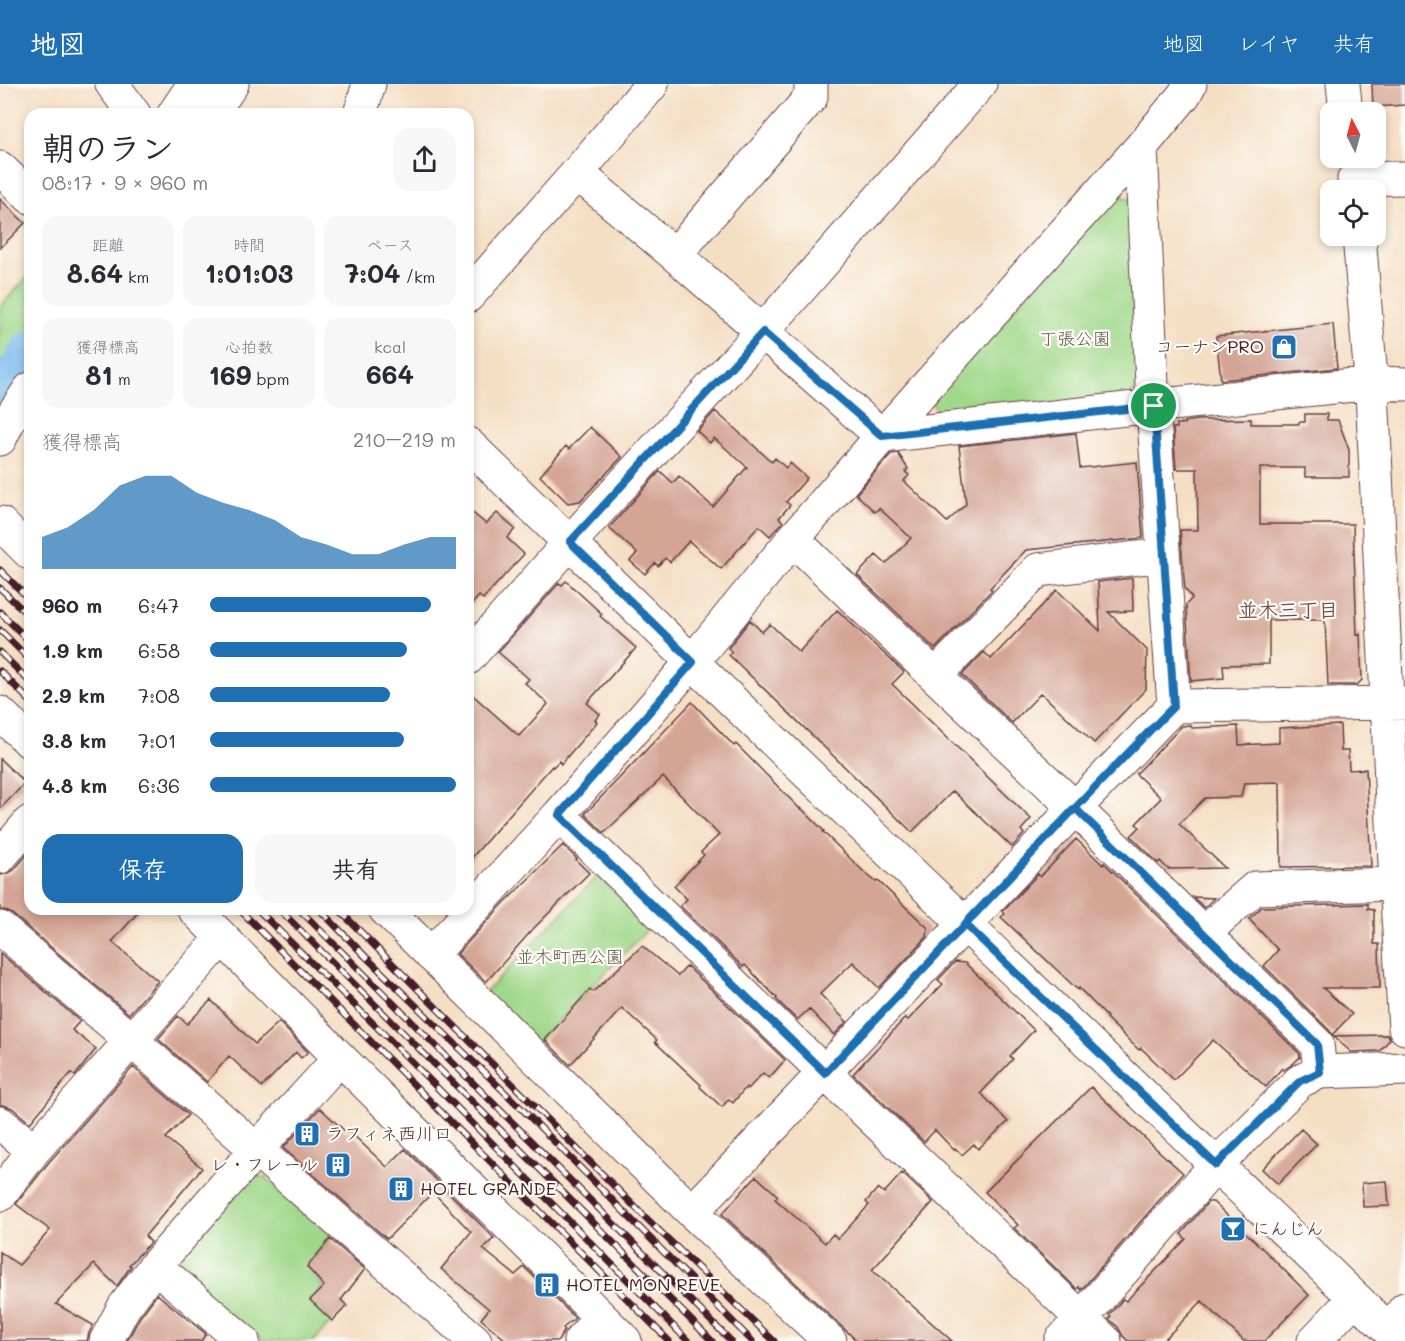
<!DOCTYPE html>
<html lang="ja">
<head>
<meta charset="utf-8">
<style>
	body { margin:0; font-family:Mali,"Klee One",sans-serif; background:#f7f7f7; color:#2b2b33; height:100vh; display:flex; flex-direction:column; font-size:22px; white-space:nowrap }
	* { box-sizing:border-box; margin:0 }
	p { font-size:20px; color:#7c7c81 }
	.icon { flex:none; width:33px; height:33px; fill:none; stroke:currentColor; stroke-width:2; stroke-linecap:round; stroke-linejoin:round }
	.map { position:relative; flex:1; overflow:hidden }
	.panel { position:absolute; left:24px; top:24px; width:450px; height:807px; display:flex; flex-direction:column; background:#fff; border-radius:18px; box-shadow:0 3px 9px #0003 }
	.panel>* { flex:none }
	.needle { width:39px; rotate:354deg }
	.controls { position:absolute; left:1320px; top:18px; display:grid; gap:12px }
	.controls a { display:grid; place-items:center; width:66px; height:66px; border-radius:12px; background:#fff; box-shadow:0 3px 9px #0003; font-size:30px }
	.pin { position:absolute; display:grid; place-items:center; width:51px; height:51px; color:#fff; margin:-26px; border:3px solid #fff; border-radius:50%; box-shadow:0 2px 6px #0007 }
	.round { display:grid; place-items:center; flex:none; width:63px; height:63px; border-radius:18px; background:#f7f7f7 }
	.headline { display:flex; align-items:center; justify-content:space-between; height:102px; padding:0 18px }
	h1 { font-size:33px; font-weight:700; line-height:45px }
	.figures { display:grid; grid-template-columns:repeat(3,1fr); gap:9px; height:102px; padding:6px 18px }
	.figures div { display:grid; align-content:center; border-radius:15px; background:#f7f7f7; text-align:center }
	.figures b { font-size:26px; font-weight:700 }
	.figures small { font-size:16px; font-weight:400 }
	.figures p { font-size:16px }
	.chart { height:168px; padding:12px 18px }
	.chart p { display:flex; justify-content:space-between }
	.chart svg { width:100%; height:108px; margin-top:6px; fill:#1f6fb2; opacity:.7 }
	.action { display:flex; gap:12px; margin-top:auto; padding:12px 18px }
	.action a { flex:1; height:69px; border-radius:18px; background:#1f6fb2; color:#fff; font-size:24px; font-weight:700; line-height:69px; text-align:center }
	.action a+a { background:#f7f7f7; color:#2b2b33 }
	ul { padding:0 18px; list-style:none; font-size:20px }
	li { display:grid; grid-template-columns:96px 72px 1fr; align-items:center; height:45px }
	li i { height:15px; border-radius:8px; background:#1f6fb2 }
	header { display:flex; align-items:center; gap:36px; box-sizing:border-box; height:84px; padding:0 30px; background:#1f6fb2; color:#fff }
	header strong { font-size:28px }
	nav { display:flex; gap:33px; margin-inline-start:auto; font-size:21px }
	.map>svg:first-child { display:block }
</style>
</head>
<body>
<header>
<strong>地図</strong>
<nav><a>地図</a><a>レイヤ</a><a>共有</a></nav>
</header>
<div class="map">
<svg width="1405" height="1257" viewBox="0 0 1405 1257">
	<rect width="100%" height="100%" fill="#fdfcf7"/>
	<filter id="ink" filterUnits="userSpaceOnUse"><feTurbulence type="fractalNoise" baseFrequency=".0167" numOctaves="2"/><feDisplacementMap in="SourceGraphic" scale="12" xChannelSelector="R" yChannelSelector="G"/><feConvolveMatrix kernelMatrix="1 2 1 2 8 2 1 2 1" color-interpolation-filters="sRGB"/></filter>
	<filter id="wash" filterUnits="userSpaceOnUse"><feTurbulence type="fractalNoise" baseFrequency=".008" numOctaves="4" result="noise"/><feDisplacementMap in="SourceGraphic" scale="24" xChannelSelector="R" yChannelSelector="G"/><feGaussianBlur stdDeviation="1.35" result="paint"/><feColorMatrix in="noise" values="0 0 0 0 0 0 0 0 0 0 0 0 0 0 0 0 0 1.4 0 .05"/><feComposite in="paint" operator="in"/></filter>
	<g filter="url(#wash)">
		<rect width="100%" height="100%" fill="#f4dfc4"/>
		<!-- green -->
		<path fill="#a0d88a" stroke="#757c5a" stroke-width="1.5" d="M1118 110 1134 118 1142 296 1130 314 941 336 931 316Z
			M30 190V267L0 320V223Z
			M598 792 650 843 536 960 484 910Z
			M248 1093H265L332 1151 307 1182 323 1202 311 1216 332 1237 314 1257H264L177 1193 174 1177Z"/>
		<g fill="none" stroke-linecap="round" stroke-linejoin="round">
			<!-- river -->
			<path stroke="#77b9ec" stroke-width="40" d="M0 320 30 267"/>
		</g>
		<g id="blocks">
			<!-- building -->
			<path fill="#d4a595" d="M1372 0H1405V21L1373 23Z
				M0 115 25 139 0 164Z
				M1333 240 1337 284 1221 296 1216 252Z
				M715 327 772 378 775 374 786 384 790 379 807 394 786 418 790 421 779 434 783 438 770 452 759 442 721 485 689 457 670 478 665 474 658 482 655 479 645 490 630 477 637 469 609 444 660 387 673 399 679 392 713 423 747 383 714 354 710 359 697 347Z
				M1305 330H1327V336H1338L1349 366V393H1305V384H1260V440H1353L1357 551 1360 550 1362 596 1357 601H1328L1325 536H1269V580L1223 581 1224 594 1191 597 1186 521 1192 514 1185 505 1180 446H1198L1197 385H1176L1173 344H1177V340H1184V338L1197 336 1251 335V340H1299V338H1305Z
				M590 343 622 373 580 417 568 419 540 392 566 362 569 365Z
				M1076 349 1080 384 1137 378 1143 454 1026 466 990 504 992 506 935 565 857 491 876 471 886 480 911 454 879 424 875 428 856 410 891 370 898 369 908 385 905 388 909 391 904 397 947 438 966 420 959 362Z
				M468 425 486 440 497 429 515 445 507 454 524 470 483 515 479 512 468 525Z
				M1132 494 1133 527 1108 528 1147 566 1146 605 1094 659 1041 609 1012 639 962 591 984 568 991 575 1057 506 1100 547 1098 498Z
				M566 497 602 530 600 532 636 564 587 619 600 630 595 636 597 638 561 680 559 677 553 683 552 682 468 778V607L519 652 548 620 525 599 529 595 498 568 559 499 562 501Z
				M837 526 904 588 892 600 1031 735 1021 746 1024 750 1012 763 953 707 912 748 729 571 732 568 728 564 750 536 762 548 770 540 799 568Z
				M692 618 734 662 736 660 800 725 801 724 824 747 823 748 864 788 876 798 878 797 928 844 927 853 879 904 853 878 820 910 847 938 834 951 809 925 797 936 776 915 777 914 745 881 743 883 680 822 687 815 674 802 704 771 701 768 719 751 663 693 604 749 585 730Z
				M1190 641 1192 644 1238 642 1239 661 1279 659V644L1340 641 1341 667H1348L1349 686 1366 685 1371 782 1281 783 1280 698 1244 699 1241 713 1205 714 1179 740 1225 784 1168 785 1160 777 1158 779 1131 752 1140 743 1136 740 1161 714 1136 690 1182 642Z
				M0 675 25 699 0 725Z
				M1076 755 1103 781 1104 779 1299 969 1300 973 1294 979 1284 986 1282 984 1266 1003 1213 956 1174 996 1141 964 1139 966 1106 934 1107 933 1079 904 1078 906 1001 833 1005 830 1003 827 1038 790 1040 793Z
				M563 761 577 775 576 776 589 789 533 845 486 898 457 870 504 819Z
				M30 767V825H141L112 858 158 897 129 930 12 830 4 826H0V791L7 790 14 786Z
				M1193 813 1214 814 1204 824Z
				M1368 820V825L1374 826V860H1379L1380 904H1323L1352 930 1332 951 1330 947 1264 882 1278 866 1249 835 1262 823Z
				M642 862 678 892 687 882 785 976 769 994 763 989 748 1005 746 1003 733 1019 729 1015 722 1023 700 1003 701 1001 655 958 657 956 622 924 570 981 545 956 590 905 593 908Z
				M0 869 80 937 72 946 96 965 75 992 71 989 30 1039 12 1024 3 1021H0Z
				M955 878 965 879 1034 946 1010 972 1013 975 981 1009 1008 1038 978 1065 974 1060 962 1071 955 1064 954 1066 935 1046 924 1058 853 990 905 934 908 936 943 900 938 896Z
				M211 916 255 960 279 938 308 968 301 974 296 968 262 1003 229 972 207 998 158 955 178 932 187 940Z
				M1388 951 1390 955 1380 967 1351 968 1333 952Z
				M133 983 188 1031 166 1054 202 1084 145 1152 151 1158 129 1181 131 1182 117 1202 94 1180 56 1220 93 1241 89 1249 87 1257H0V1168L19 1181 50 1146 16 1120 49 1078Z
				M1091 1003 1151 1060 1183 1089 1081 1206 1079 1203 1077 1205 1014 1144 1018 1141 985 1108Z
				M320 1024 347 1049 349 1047 387 1083 405 1065 494 1154 483 1165 515 1191 524 1183 575 1234 563 1244 565 1246 558 1257H507L481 1235 489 1225 441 1185 471 1148 433 1108 387 1155 283 1064Z
				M1301 1045 1317 1060 1278 1100 1262 1085Z
				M902 1089 933 1118 872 1186 952 1257H857L722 1130 756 1092 778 1112 775 1115 825 1159 833 1150 838 1155 869 1121 866 1118 878 1104 884 1109Z
				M1387 1097 1389 1122 1363 1123 1362 1099Z
				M1208 1118H1213L1264 1166 1309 1211 1264 1257H1244L1202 1217 1163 1257H1128L1123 1252 1118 1243 1109 1235 1111 1232 1109 1231 1123 1215 1126 1217 1186 1155 1181 1150Z
				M330 1155 365 1185 341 1216 347 1222 332 1237 310 1216 324 1202 307 1183Z
				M157 1210 206 1250 201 1257H127L140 1233Z"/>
		</g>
	</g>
	<g filter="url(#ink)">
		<use href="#blocks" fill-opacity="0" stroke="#643c42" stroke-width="1.5"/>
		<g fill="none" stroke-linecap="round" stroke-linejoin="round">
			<!-- minor casing -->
			<g stroke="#643c42" stroke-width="35">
				<path id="minor" d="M112 0 134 30
					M1343 0 1346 28
					M174 30 194 0
					M211 30 232 0
					M360 30 369 0
					M1141 63 1153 322 1174 622
					M0 84 30 113
					M577 89 675 171 882 352 1153 322 1372 299 1405 300
					M1354 95 1405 94
					M1359 152 1372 307 1396 800 1405 944
					M675 171 811 13V0
					M468 212 577 89 652 0
					M0 355 9 336 30 305
					M468 360 752 636 1400 1257
					M0 439 30 469
					M793 455 935 592 1075 724 1317 960 1320 988
					M468 574 570 458 763 247 980 0
					M935 592 1038 486 1163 471
					M0 629 30 658
					M559 731 825 989 1105 1257
					M0 773 30 738
					M194 825 340 974 625 1257
					M385 825 692 1128 830 1257
					M0 844 131 956 475 1257
					M1204 849 1255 804 1396 800
					M431 871 559 731 692 578 793 455 882 352 1141 63 1184 11 1190 0
					M0 1039 34 1066
					M0 1111 34 1066 222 854
					M692 1128 1075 724 1174 622 1405 619
					M155 1182 243 1257
					M1389 1247 1405 1225
					M106 1257 124 1223 155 1182 256 1066 340 974
					M580 1257 601 1233
					M1061 1257 1216 1081 1300 997 1320 988 1405 985
					M1314 1257 1355 1214"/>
			</g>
			<!-- minor -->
			<use href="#minor" stroke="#fff" stroke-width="33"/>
			<!-- rail casing -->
			<g stroke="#4a1f2b" stroke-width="7">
				<path id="rail" d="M0 486 30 516
					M0 504 30 533
					M0 528 30 558
					M0 546 30 576
					M0 568 30 598
					M0 587 30 617
					M239 825 669 1257
					M257 825 389 955 688 1257
					M279 825 712 1257
					M299 825 731 1257
					M319 825 365 872 524 1027 752 1257
					M338 825 644 1132 774 1257"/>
			</g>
			<!-- rail -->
			<use href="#rail" stroke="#fdfcf7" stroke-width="4.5" stroke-dasharray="14" stroke-linecap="butt"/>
		</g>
	</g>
	<g fill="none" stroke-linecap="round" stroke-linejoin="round" filter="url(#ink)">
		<!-- route casing -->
		<g stroke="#fff" stroke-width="12">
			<path id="route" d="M1154 322 882 352 763 248 570 458 693 578 559 731 825 989 1075 724 1317 960 1320 988 1300 997 1216 1081 965 840C1034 767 1103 694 1174 622L1154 322"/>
		</g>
		<!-- route -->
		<use href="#route" stroke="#1f6fb2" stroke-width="8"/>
	</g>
	<!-- icons -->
	<defs>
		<g id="shop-square" transform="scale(1.35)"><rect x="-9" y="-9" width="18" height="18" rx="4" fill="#1f6fb2" stroke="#fdfcf7"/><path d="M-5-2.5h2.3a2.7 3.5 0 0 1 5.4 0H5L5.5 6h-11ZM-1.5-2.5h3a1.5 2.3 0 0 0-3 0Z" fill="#fff"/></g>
		<g id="building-square" transform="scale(1.35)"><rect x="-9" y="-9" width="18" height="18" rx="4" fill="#1f6fb2" stroke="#fdfcf7"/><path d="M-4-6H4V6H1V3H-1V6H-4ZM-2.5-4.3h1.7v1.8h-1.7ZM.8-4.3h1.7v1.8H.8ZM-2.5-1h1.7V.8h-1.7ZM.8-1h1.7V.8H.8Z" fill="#fff"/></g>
		<g id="bar-square" transform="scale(1.35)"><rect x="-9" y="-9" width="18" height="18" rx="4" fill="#1f6fb2" stroke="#fdfcf7"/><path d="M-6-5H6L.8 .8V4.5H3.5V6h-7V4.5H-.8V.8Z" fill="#fff"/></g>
	</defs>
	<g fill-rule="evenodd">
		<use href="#shop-square" x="1284" y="263"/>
		<use href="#building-square" x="307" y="1050"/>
		<use href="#building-square" x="338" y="1081"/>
		<use href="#building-square" x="401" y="1105"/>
		<use href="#bar-square" x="1233" y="1145"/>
		<use href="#building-square" x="547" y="1201"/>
	</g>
	<g text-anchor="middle" stroke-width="4.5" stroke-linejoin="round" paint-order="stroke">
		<!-- park labels -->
		<g font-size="18" fill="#645648" stroke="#fdfcf7">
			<text x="1075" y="261">丁張公園</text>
			<text x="570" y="879">並木町西公園</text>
		</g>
		<!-- poi labels -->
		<g font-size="18" fill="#4a1f2b" stroke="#fdfcf7" text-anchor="start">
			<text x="1264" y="269" text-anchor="end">コーナンPRO</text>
			<text x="326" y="1056">ラフィネ西川口</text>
			<text x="318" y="1087" text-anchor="end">レ・フレール</text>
			<text x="420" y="1111">HOTEL GRANDE</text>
			<text x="1252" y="1151">にんじん</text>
			<text x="566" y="1207">HOTEL MON REVE</text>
		</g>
		<!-- neighbourhood labels -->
		<g font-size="20" font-weight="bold" fill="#7a4e50" stroke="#fdfcf7">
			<text x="1288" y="533">並木三丁目</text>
		</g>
	</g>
</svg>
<div class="controls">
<a><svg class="needle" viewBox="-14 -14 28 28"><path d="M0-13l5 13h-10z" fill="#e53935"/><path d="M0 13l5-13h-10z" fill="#7c7c81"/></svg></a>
<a><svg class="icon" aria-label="locate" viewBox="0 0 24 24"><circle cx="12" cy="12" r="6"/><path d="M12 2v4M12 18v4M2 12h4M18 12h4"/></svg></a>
</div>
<div class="pin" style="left:1154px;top:322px;background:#1e9e55"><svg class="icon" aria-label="arrive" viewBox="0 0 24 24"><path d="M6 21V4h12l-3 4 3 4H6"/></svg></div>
<section class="panel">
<div class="headline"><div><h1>朝のラン</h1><p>08:17 · 9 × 960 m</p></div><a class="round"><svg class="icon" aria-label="share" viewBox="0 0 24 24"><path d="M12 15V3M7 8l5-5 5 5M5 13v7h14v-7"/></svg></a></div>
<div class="figures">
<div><p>距離</p><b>8.64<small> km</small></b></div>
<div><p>時間</p><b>1:01:03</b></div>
<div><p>ペース</p><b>7:04<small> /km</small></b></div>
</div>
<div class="figures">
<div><p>獲得標高</p><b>81<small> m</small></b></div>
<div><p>心拍数</p><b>169<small> bpm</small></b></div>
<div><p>kcal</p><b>664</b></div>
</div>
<div class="chart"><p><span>獲得標高</span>210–219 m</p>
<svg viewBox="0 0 160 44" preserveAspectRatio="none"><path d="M0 44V31L10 27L20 20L30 10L40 6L50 6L60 13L70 17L80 20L90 24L100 31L110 34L120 38L130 38L140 34L150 31L160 31V44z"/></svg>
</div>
<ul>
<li><b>960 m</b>6:47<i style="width:90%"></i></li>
<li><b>1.9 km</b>6:58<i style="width:80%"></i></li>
<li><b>2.9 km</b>7:08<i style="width:73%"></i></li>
<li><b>3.8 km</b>7:01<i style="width:79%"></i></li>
<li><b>4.8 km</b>6:36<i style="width:100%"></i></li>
</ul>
<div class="action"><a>保存</a><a>共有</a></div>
</section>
</div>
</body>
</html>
